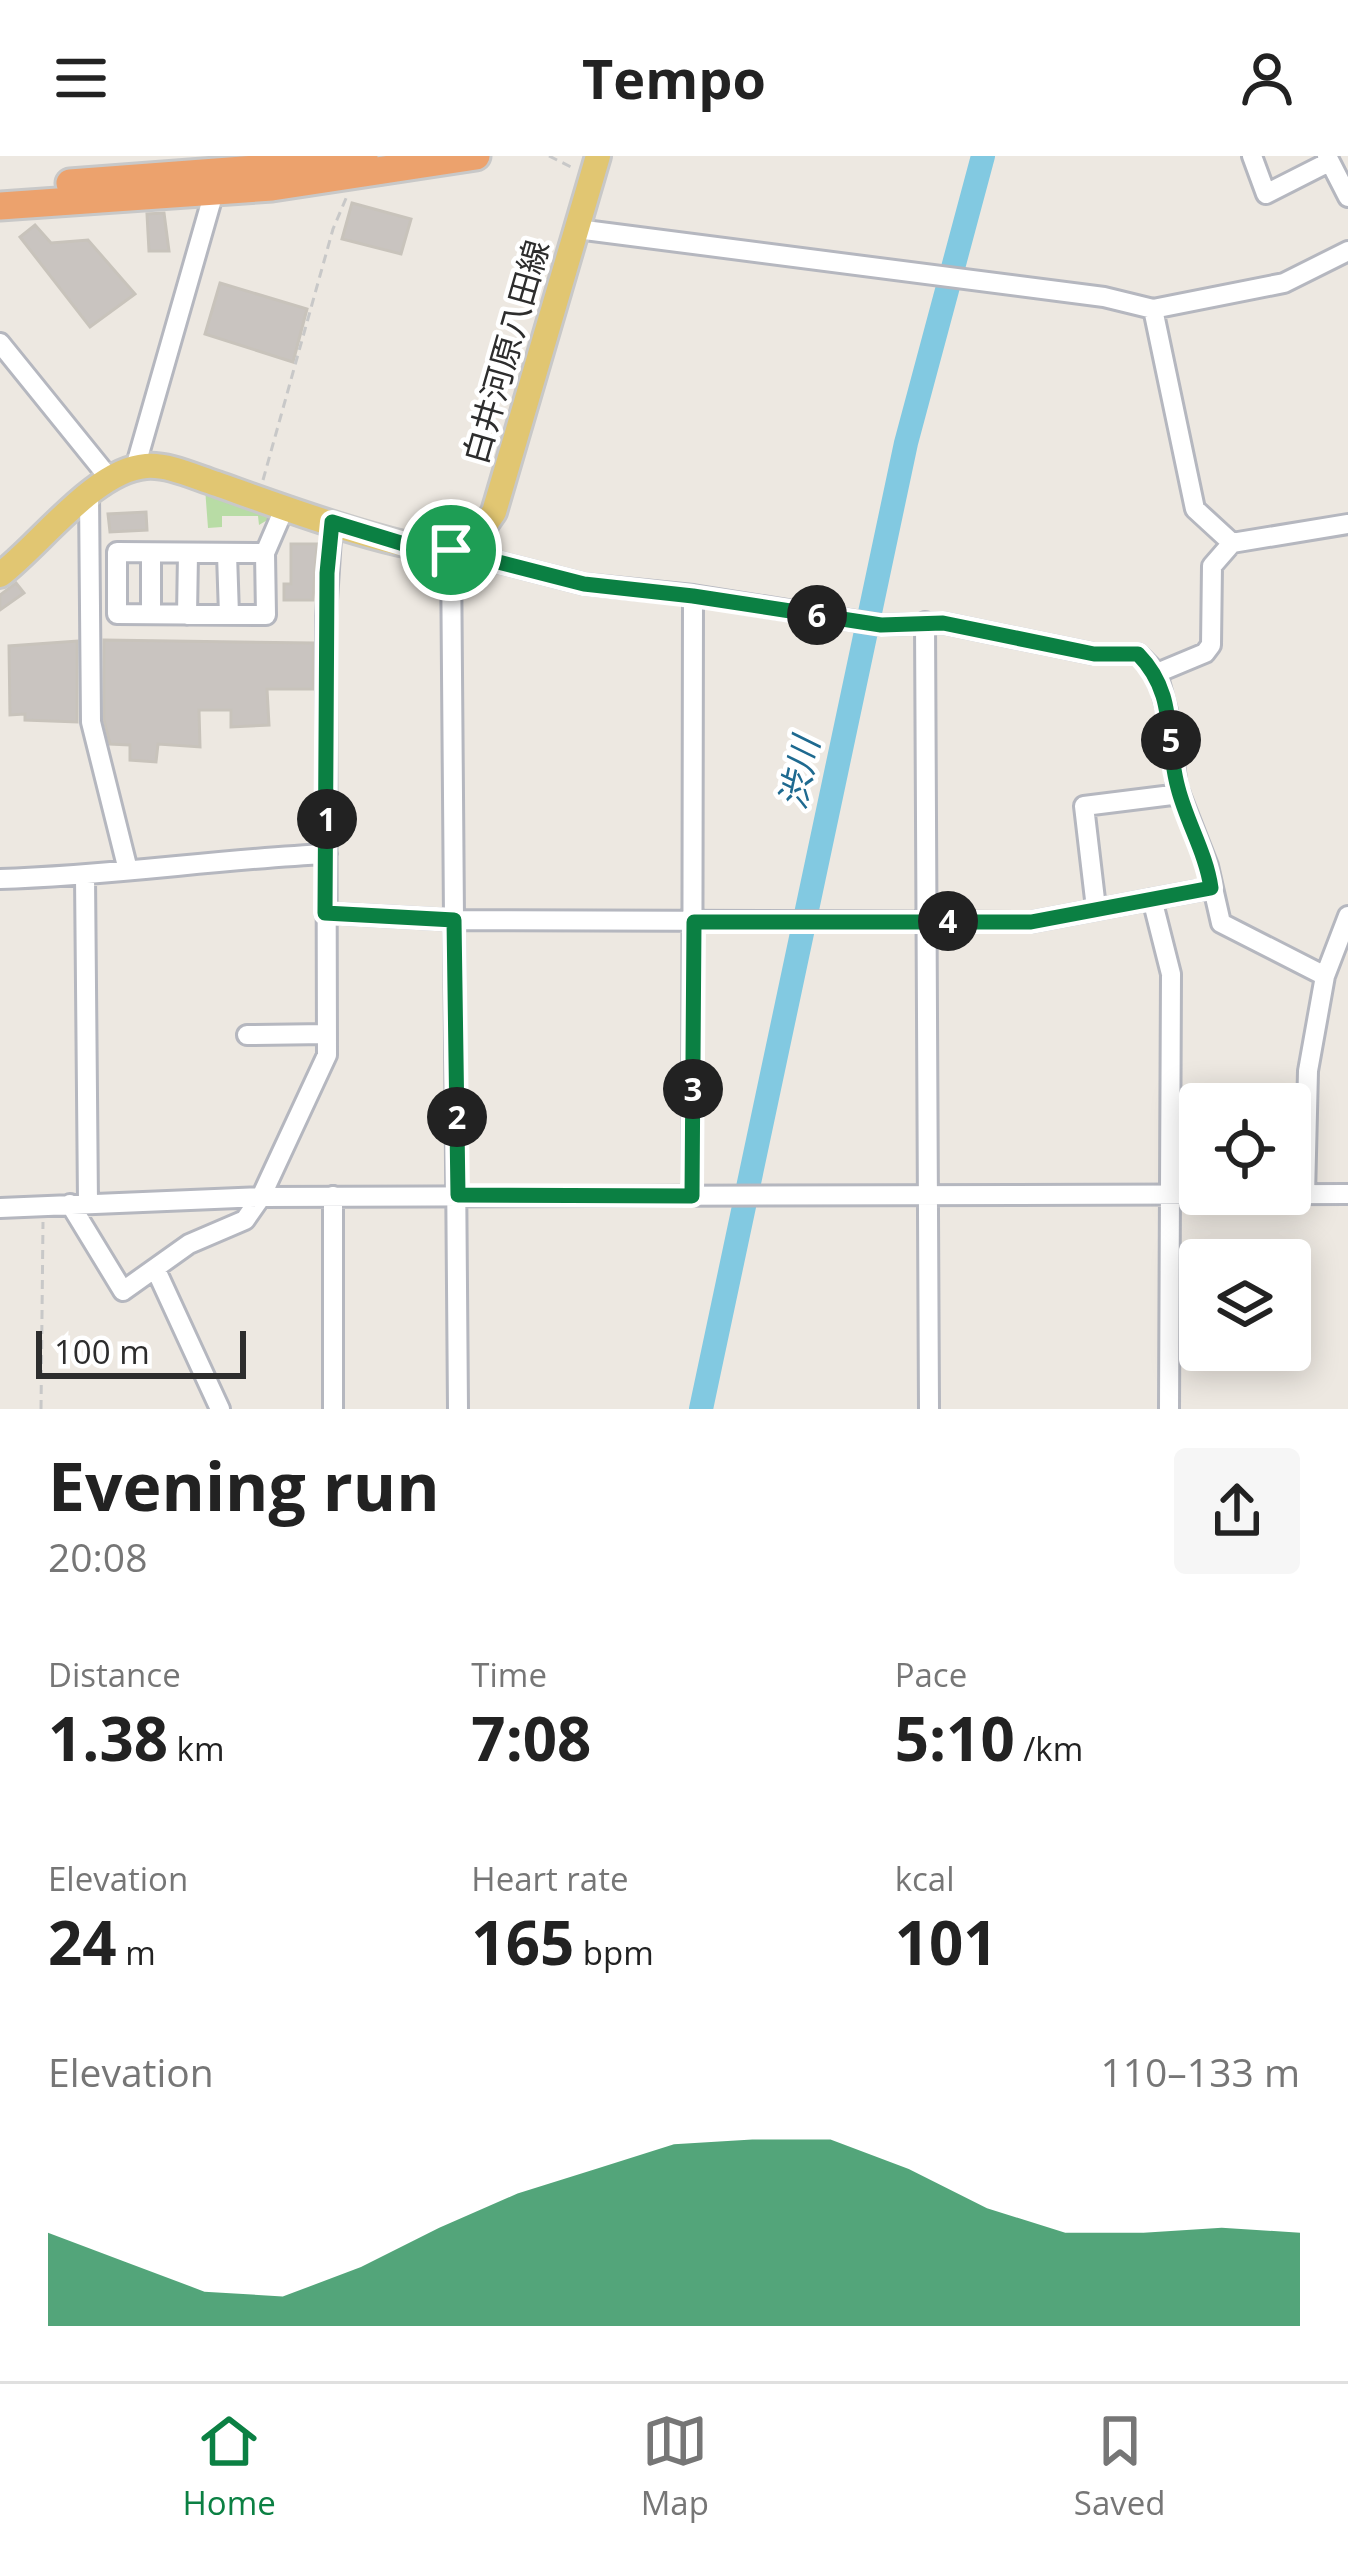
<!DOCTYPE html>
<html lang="en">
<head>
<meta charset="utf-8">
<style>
	body { margin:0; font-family:"Open Sans","Noto Sans JP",sans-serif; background:#f6f6f6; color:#222; height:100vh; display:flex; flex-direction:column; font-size:45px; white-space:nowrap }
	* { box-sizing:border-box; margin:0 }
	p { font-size:39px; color:#767676 }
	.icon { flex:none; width:66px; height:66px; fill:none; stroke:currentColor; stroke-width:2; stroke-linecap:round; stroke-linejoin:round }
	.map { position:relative; height:1253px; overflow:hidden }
	.drawer { display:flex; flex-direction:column; background:#fff; flex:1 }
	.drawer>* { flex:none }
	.tools { position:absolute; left:1179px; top:927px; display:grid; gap:24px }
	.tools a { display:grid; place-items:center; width:132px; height:132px; border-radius:12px; background:#fff; box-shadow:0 6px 30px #0003; font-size:60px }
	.scale { position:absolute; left:36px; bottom:30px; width:210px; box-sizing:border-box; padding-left:12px; border:6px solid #2d2d2d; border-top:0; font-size:33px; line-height:42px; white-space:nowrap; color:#2d2d2d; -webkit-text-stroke:9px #fff; paint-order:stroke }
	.pin { position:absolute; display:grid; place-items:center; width:102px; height:102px; color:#fff; margin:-51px; border:6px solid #fff; border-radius:50%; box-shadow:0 3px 12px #0007 }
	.km { position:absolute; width:60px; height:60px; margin:-30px; border-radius:50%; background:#222; color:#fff; font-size:33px; line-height:60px; text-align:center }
	.round { display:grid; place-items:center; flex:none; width:126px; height:126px; border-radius:12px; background:#f6f6f6 }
	.head { display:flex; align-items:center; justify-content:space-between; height:204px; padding:0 48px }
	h1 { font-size:66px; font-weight:700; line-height:90px }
	.stats { display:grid; grid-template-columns:repeat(3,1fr); gap:18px; height:204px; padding:12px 48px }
	.stats div { display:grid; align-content:center }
	.stats b { font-size:60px; font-weight:700 }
	.stats small { font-size:33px; font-weight:400 }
	.stats p { font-size:33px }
	.chart { height:336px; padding:24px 48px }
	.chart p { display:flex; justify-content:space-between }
	.chart svg { width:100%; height:216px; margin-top:12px; fill:#0b8043; opacity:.7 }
	header { display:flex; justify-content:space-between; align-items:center; height:156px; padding:0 48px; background:#fff; font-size:54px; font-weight:700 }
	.tabs { display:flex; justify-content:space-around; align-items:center; height:168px; border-top:3px solid #e0e0e0; background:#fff; font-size:33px; color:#767676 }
	.tabs a { display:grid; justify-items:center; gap:6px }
	.tabs .selected { color:#0b8043 }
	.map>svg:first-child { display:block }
</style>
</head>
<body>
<header><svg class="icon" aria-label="menu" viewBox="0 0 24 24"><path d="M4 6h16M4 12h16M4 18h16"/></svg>Tempo<svg class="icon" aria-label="person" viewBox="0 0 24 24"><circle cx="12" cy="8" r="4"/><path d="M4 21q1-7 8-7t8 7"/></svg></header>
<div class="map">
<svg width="1348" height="1253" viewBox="0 0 1348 1253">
	<defs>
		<pattern id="grass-tufts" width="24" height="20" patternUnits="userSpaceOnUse" patternTransform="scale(3)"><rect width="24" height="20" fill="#b8dca5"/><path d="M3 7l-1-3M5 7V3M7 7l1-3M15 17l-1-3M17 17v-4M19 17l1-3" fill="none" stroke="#9ebd8e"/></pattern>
	</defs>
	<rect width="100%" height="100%" fill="#ede8e1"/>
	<!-- grass -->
	<path fill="url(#grass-tufts)" d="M205 332 270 357 269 363 259 369 258 360H222V371L208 372Z"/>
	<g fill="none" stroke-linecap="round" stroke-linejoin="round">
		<!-- river -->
		<path stroke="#82c9e1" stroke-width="24" d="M701 1253 906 287 983 0"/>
	</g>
	<!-- building -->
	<path fill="#c9c4c0" stroke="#c8c3bb" stroke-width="3" d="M352 47 411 63 401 98 342 83Z
		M164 57 169 95H149L147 58Z
		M35 69 51 87 88 84 135 138 90 171 20 81Z
		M220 127 307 153 293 206 205 178Z
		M146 356 147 374 110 376 108 358Z
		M291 388H317L313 444H284V428H291Z
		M16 427 24 437 0 454V439Z
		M104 484 313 487V533H267L269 569 231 571V554H199L200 591 158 588 156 606 130 604V589L110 588 104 564Z
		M77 485V566L25 564V558L10 559 9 490Z"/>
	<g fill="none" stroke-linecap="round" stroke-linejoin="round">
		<!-- minor casing -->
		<g stroke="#b5b7bf" stroke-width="24">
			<path id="minor" d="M1252 0 1266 38 1329 6
				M1327 0 1348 41
				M577 73 1104 141 1153 153 1284 127 1348 95
				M1153 153 1195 353 1232 387
				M0 187 110 323
				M135 312 214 36
				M89 338 91 566 128 714
				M151 397V457
				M265 397 117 396V458L266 459 265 397 284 353
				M227 398 229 459
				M187 459 188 398
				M925 466 929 1253
				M1157 517 1205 497 1211 489 1212 410 1232 387 1348 368
				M85 720 88 1047
				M0 723C110 720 218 703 327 698
				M1152 743 1171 818 1169 1253
				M1096 752 1084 650 1180 638
				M325 757 454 764 1031 766 1211 732
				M247 879 327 878
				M1305 1039 1308 915 1325 820 1348 760
				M692 1040 693 439
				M70 1048 123 1135 189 1088 245 1064 261 1041 327 899 326 460 332 366
				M0 1052 261 1041 1348 1038
				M156 1114 220 1253
				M333 1253V1040
				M458 1253 451 394 584 428 693 439 881 469 943 467 1094 498H1138L1157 517 1167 555 1177 631 1208 710 1221 767 1325 820"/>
		</g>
		<!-- major casing -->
		<g stroke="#c8c8c8" stroke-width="30">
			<path id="major" d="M0 419C40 389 94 314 146 310 168 308 195 321 217 328 260 343 417 403 455 392 475 386 483 372 494 356L598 0"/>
		</g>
		<!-- highway casing -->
		<g stroke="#c8c8c8" stroke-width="33">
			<path id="highway" d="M70 27 269 12 364 0
				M0 50 272 31 476 0"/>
		</g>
		<!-- path -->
		<path stroke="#c8c8c8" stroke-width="3" stroke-dasharray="9 6" stroke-linecap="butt" d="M549 0 573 12
			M263 324 333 73 347 40
			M41 1253 43 1066"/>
		<!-- minor -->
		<use href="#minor" stroke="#fff" stroke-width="18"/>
		<!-- major -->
		<use href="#major" stroke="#e1c672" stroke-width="24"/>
		<!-- highway -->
		<use href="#highway" stroke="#eca26d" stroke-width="27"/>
	</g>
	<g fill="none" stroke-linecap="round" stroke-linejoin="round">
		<!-- route casing -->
		<g stroke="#fff" stroke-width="24">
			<path id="route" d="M332 366 417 392 451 394 584 428 693 440 881 469 943 467 1094 498H1138C1178 539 1164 582 1178 632 1187 667 1206 697 1211 732L1031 766H694L692 1040 458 1039 454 764 325 757 327 417Z"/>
		</g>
		<!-- route -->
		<use href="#route" stroke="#0b8043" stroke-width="15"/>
	</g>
	<g text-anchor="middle" stroke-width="9" stroke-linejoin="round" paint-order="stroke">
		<!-- street labels -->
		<g font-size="33" fill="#2d2d2d" stroke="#fff">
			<text transform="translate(506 196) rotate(-74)" y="12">白井河原八田線</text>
		</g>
		<!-- water labels -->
		<g font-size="36" font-style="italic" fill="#1e6a90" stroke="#fff">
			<text transform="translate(799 617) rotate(-78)" y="13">渋川</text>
		</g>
	</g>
</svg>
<div class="tools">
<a><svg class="icon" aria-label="locate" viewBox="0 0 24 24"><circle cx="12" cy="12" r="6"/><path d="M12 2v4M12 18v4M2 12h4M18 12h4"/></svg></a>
<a><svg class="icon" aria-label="layers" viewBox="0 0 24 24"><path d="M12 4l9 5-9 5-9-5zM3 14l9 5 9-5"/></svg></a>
</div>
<div class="scale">100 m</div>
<div class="pin" style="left:451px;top:394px;background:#1e9e55"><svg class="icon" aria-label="arrive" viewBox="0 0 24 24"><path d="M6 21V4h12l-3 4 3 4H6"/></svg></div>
<b class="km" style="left:327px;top:663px">1</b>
<b class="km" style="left:457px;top:961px">2</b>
<b class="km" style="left:693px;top:933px">3</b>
<b class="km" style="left:948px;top:765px">4</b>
<b class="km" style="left:1171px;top:584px">5</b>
<b class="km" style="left:817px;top:459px">6</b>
</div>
<section class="drawer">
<div class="head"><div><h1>Evening run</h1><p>20:08</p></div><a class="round"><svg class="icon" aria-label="share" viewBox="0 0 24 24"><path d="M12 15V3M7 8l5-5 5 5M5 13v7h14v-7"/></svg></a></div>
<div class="stats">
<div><p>Distance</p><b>1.38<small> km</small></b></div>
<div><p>Time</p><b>7:08</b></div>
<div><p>Pace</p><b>5:10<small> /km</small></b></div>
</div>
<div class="stats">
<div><p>Elevation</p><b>24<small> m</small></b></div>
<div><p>Heart rate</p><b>165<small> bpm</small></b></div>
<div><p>kcal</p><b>101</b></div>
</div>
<div class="chart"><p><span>Elevation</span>110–133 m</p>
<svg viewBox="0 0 160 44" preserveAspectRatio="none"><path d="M0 44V25L10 31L20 37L30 38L40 32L50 24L60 17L70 12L80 7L90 6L100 6L110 12L120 20L130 25L140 25L150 24L160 25V44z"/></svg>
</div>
</section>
<nav class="tabs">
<a class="selected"><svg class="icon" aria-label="home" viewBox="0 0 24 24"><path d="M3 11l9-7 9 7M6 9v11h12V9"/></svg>Home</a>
<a><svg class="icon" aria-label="map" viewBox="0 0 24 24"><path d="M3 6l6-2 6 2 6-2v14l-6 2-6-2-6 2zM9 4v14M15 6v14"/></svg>Map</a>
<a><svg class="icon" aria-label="saved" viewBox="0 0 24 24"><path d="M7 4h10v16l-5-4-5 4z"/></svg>Saved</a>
</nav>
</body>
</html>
